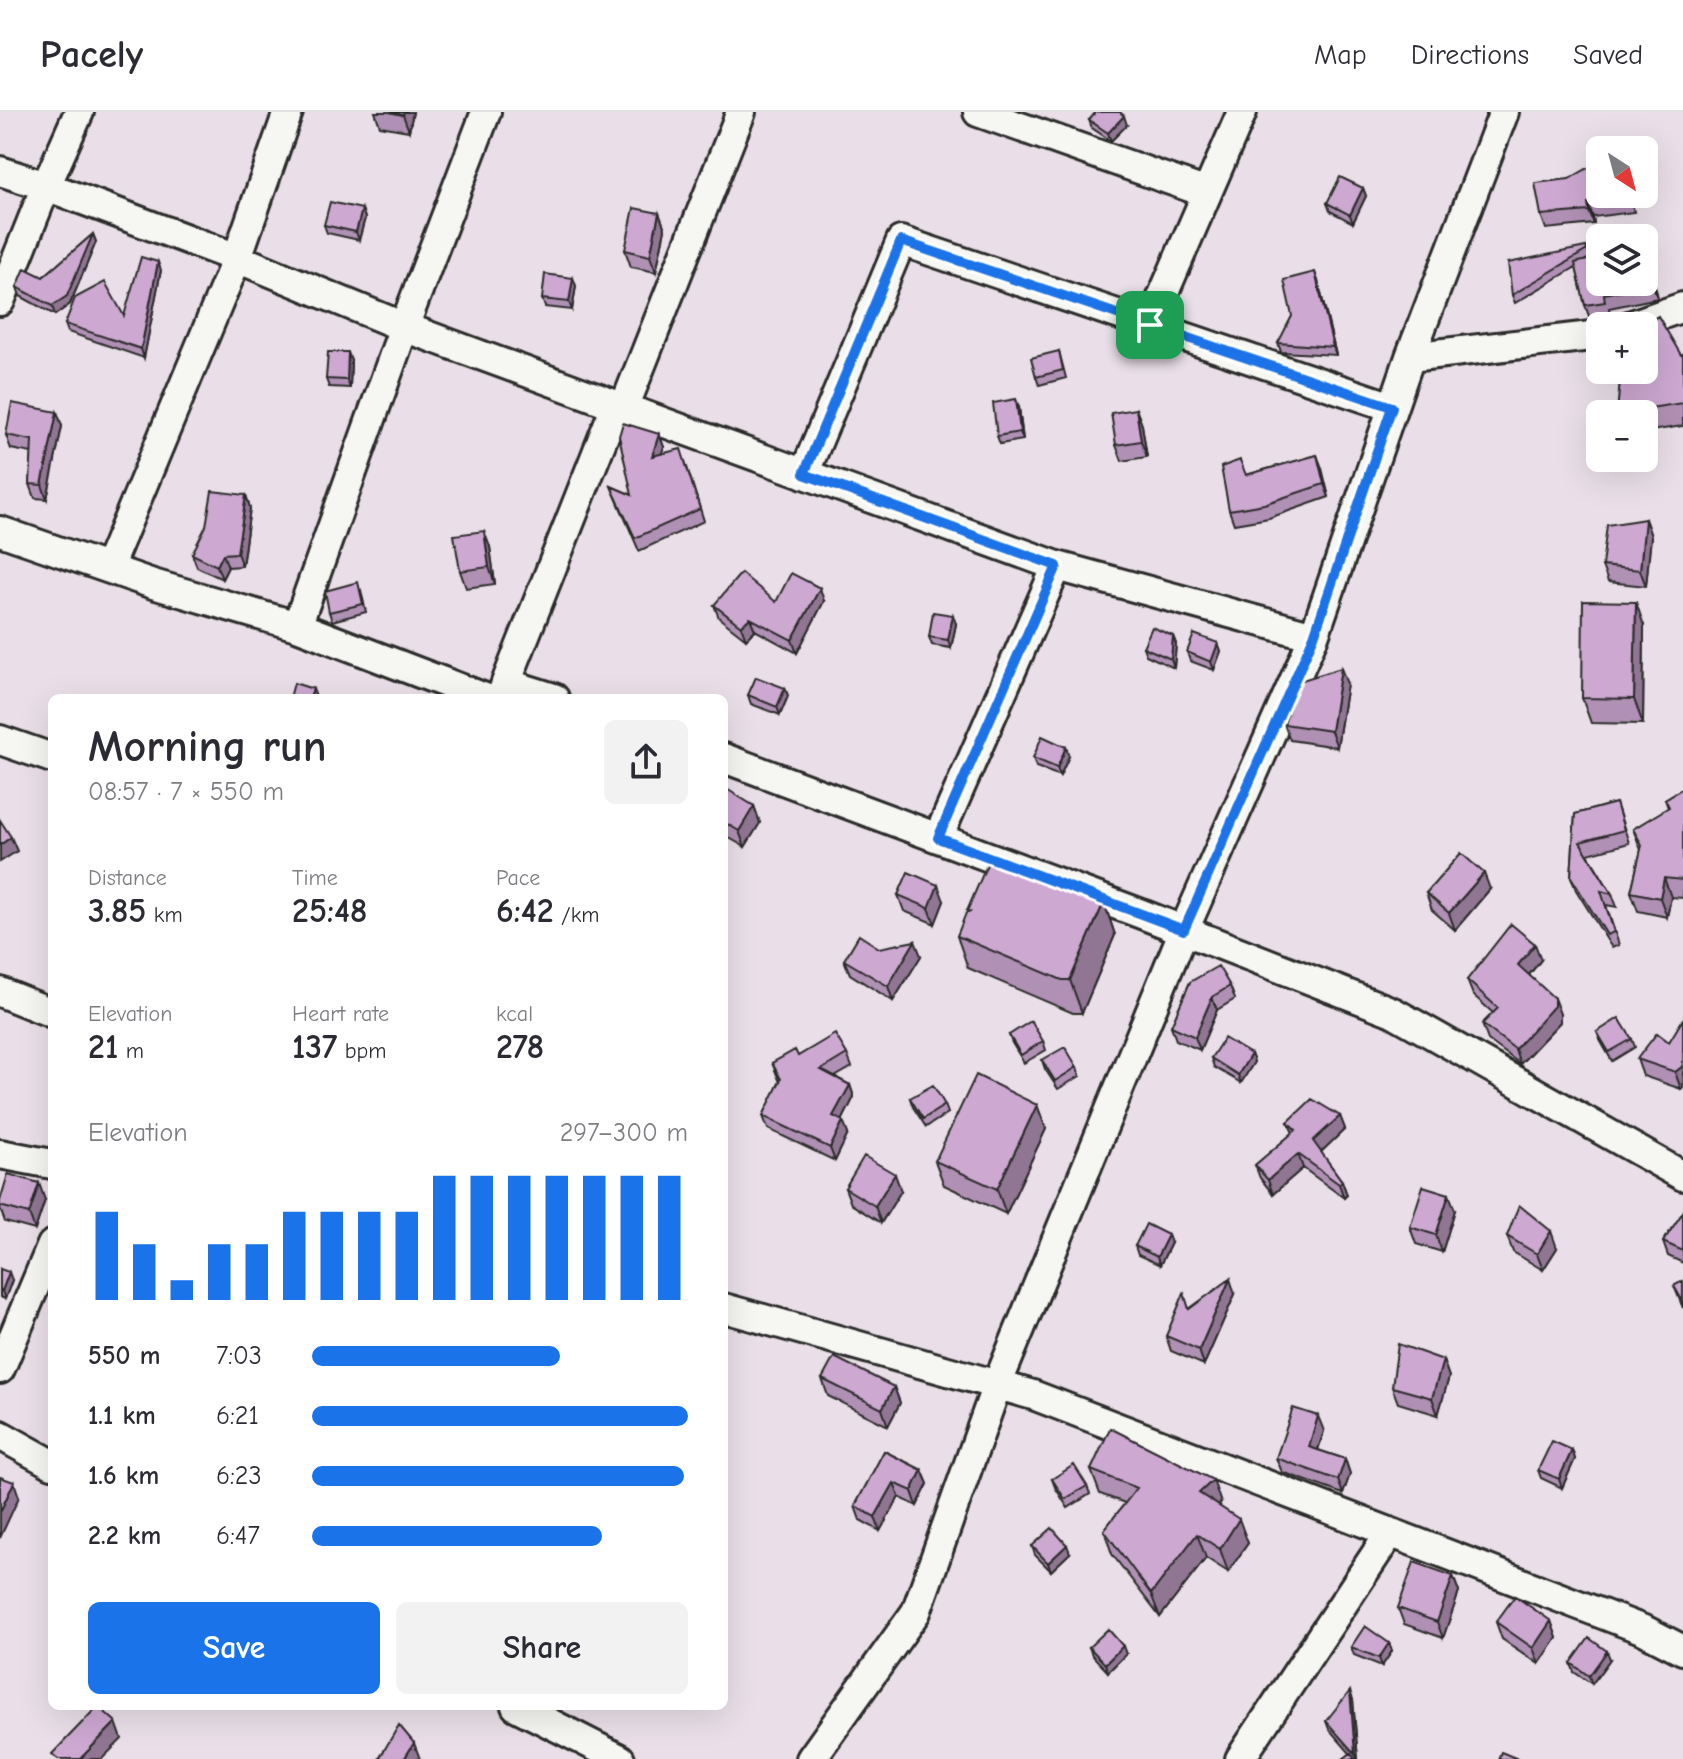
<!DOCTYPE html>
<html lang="en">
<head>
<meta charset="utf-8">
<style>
	body { margin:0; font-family:"Comic Neue",sans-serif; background:#f2f2f3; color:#2b2b33; height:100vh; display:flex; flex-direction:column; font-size:30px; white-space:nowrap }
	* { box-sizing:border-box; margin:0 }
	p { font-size:26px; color:#7c7c81 }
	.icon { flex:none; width:44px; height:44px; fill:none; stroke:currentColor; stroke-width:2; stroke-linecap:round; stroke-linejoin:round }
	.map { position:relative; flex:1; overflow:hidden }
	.side { position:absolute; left:48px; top:582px; width:680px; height:1016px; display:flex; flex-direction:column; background:#fff; border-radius:12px; box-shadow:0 8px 32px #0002 }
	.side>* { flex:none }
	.needle { width:52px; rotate:144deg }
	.tools { position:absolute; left:1586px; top:24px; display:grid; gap:16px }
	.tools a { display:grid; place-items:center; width:72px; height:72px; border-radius:12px; background:#fff; box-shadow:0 8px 32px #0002; font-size:40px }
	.pin { position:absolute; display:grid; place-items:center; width:68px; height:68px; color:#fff; margin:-34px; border-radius:16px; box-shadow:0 4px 12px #0006 }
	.round { display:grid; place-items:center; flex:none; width:84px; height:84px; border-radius:12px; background:#f2f2f3 }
	.head { display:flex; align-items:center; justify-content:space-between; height:136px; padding:0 40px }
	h1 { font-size:44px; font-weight:600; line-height:60px }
	.metrics { display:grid; grid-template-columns:repeat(3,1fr); gap:12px; height:136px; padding:8px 40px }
	.metrics div { display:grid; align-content:center }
	.metrics b { font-size:34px; font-weight:600 }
	.metrics small { font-size:22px; font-weight:400 }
	.metrics p { font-size:22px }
	.chart { height:224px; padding:16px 40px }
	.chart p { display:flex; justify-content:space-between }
	.chart svg { width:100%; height:144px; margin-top:8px; stroke:#1a73e8; stroke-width:6 }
	.cta { display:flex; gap:16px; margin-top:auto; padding:16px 40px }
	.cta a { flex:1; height:92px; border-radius:12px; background:#1a73e8; color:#fff; font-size:32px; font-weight:600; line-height:92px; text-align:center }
	.cta a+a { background:#f2f2f3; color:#2b2b33 }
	ul { padding:0 40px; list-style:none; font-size:26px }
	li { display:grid; grid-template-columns:128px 96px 1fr; align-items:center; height:60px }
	li i { height:20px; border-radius:10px; background:#1a73e8 }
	header { display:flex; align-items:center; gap:48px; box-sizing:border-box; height:112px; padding:0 40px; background:#fff; border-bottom:2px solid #e1e1e2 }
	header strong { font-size:38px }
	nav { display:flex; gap:44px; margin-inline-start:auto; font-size:28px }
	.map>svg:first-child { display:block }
</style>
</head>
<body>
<header>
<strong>Pacely</strong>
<nav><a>Map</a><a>Directions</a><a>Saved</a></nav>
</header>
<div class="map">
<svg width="1683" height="1647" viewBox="0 0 1683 1647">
	<rect width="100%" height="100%" fill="#eadfe8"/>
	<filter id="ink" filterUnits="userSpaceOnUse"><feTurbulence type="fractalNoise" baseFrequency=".0125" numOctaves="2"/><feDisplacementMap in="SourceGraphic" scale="16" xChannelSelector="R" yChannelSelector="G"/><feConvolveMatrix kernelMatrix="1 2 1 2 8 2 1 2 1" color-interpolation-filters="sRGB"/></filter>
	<g filter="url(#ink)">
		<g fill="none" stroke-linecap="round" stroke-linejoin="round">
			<!-- minor casing -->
			<g stroke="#2b2b2b" stroke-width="34">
				<path id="minor" d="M79 0 46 74 237 146 108 456
					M288 0 237 146 404 215 297 514
					M486 0 404 215 616 293 506 571
					M978 0 1207 81
					M0 59 46 74 0 189
					M1150 213 1242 0
					M1629 214 1683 195
					M1410 245 1600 223
					M616 293 1057 454 938 726
					M624 296 741 0
					M804 362 901 129 1392 295
					M0 419 153 472 297 514 485 586
					M1057 454 1314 524
					M501 586 506 571 554 586
					M0 628 52 646
					M724 646 1139 801 1393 900 1683 1064
					M0 880 52 901
					M0 1042 52 1052
					M724 1196 1033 1283 1644 1518 1683 1538
					M0 1257 52 1133
					M0 1323 52 1352
					M516 1594 620 1647
					M811 1647 916 1500 997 1273 1184 818 1314 524 1410 245 1504 0
					M1240 1647 1390 1421"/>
			</g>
			<!-- minor -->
			<use href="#minor" stroke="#f6f6f2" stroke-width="28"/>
		</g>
		<!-- wall -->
		<path fill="#b090b4" stroke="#2b2b2b" stroke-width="2" d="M375 0H413L409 19 380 14Z
			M1089 8 1127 13 1111 29 1092 16Z
			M1363 76 1366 84 1353 111 1330 99 1327 91Z
			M1600 82H1629L1634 100 1593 105 1594 112 1546 117 1541 103Z
			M362 97 365 106 359 128 327 121 324 113Z
			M659 101 665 117 656 160 631 155 625 138Z
			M93 122 96 130 70 192 55 203 20 184 17 175 43 165Z
			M1586 135 1590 146 1586 148 1600 159 1646 144 1651 158 1658 186 1609 196 1610 204 1590 207 1585 193 1576 155 1515 191 1512 183Z
			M161 158 144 246 68 220 65 212 124 204Z
			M573 166 576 174 572 198 545 195 542 187Z
			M1318 169 1336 243 1281 240 1278 231Z
			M1644 214 1681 243 1683 242V314L1644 320V302H1618L1620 268 1652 255 1644 241Z
			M1059 239 1066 266 1039 273 1036 265Z
			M351 249 350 276 329 275 326 267Z
			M1019 295 1023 328 1000 332 997 324Z
			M1136 297 1142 313 1147 345 1122 349 1116 333Z
			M57 300 62 314 47 387 35 386 30 372 32 341 11 337 6 323Z
			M659 322 664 335 661 341 685 349 704 409 639 439 611 374 632 383Z
			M1317 343 1329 385 1269 406 1234 412 1229 398 1246 363Z
			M246 383 250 396 242 454 228 455 222 467 197 455 192 442Z
			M1645 407 1651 424 1646 474 1608 470 1602 454Z
			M490 435 495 472 466 476 460 459Z
			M361 478 366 500 332 509 329 500Z
			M824 489 797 541 755 518 746 527 719 506 714 493 776 490Z
			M956 512 951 536 932 533 929 525Z
			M1644 514 1643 612 1591 611 1582 586Z
			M1173 524 1176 532 1174 556 1146 543 1143 535Z
			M1218 531 1221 539 1214 558 1190 549 1187 540Z
			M1347 572 1337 635 1290 628 1284 612Z
			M785 576 788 584 780 603 751 592 748 583Z
			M1069 644 1060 664 1036 655 1033 646Z
			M1683 676V786L1671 785 1667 805 1638 799 1631 780 1641 738 1633 717 1668 696 1665 687Z
			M724 677 754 694 760 711 745 735 724 723Z
			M1616 691 1629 731 1588 742 1612 782 1617 795 1606 793 1619 833 1612 836 1576 778 1571 765 1575 702Z
			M1490 777 1455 818 1432 798 1426 781Z
			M898 783 944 789 935 812 904 799Z
			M1104 790 1115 823 1082 901H1073L968 856 957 824 968 801 967 799Z
			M879 836 921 844 893 889 850 862 844 848Z
			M1541 848 1529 863 1560 902V910L1520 952 1488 928 1482 912 1493 901 1473 883 1467 868Z
			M1190 870 1230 874 1235 887 1217 898 1200 938 1176 928 1171 914Z
			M1597 920 1632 927 1635 935 1612 949 1600 928Z
			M1009 923 1043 929 1046 938 1024 951 1012 931Z
			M1669 930 1681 977 1643 964 1637 947Z
			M847 942 852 955 835 965 850 973 854 985 842 1009 848 1022 835 1049 768 1017 763 1004 780 970 772 951 798 944Z
			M1251 942 1254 950 1241 971 1214 955 1211 946Z
			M1042 948 1077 955 1080 964 1058 977 1045 957Z
			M910 986 945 993 948 1001 926 1015 913 995Z
			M1037 993 1046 1017 1006 1102 944 1073 935 1049Z
			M1340 1004 1345 1017 1321 1040 1342 1069 1347 1083 1344 1086 1303 1056 1273 1082 1260 1066 1255 1053 1293 1021 1288 1010Z
			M845 1076 901 1079 881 1111 851 1092Z
			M45 1088 35 1118 5 1110 0 1096V1089Z
			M1455 1098 1442 1140 1416 1132 1410 1115Z
			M1683 1100V1151L1668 1144 1663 1130Z
			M1507 1124 1557 1136 1543 1158 1513 1140Z
			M1171 1131 1160 1153 1138 1143 1135 1134Z
			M0 1157 12 1168 5 1187 0 1185Z
			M1683 1169V1196L1674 1174Z
			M1235 1182 1204 1253 1171 1239 1166 1224 1190 1196Z
			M1443 1248 1449 1265 1438 1303 1398 1291 1392 1275Z
			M822 1267 894 1275 900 1291 888 1314 828 1284Z
			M1324 1319 1318 1338 1345 1347 1350 1362 1343 1382 1282 1360 1276 1346Z
			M1572 1338 1575 1347 1562 1376 1541 1366 1538 1358Z
			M884 1339 922 1358 928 1372 917 1394 899 1385 880 1419 860 1408 855 1394Z
			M1091 1358 1221 1391 1219 1394 1248 1431 1228 1460 1206 1446 1160 1505 1112 1442 1104 1418 1125 1391 1100 1382Z
			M1052 1367 1087 1374 1090 1382 1068 1396 1055 1375Z
			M1032 1434 1070 1441 1051 1459 1035 1443Z
			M1453 1464 1459 1480 1443 1526 1404 1512 1398 1496Z
			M1551 1509 1557 1526 1539 1552 1502 1527 1496 1510Z
			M1389 1531 1392 1539 1382 1554 1354 1543 1351 1535Z
			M1089 1535 1126 1542 1108 1560 1092 1543Z
			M1610 1547 1592 1572 1574 1560 1571 1551Z
			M1353 1588 1358 1647H1355L1329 1617 1326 1609Z"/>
		<!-- shaded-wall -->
		<path fill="#907692" stroke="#2b2b2b" stroke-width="2" d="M404 0H413L409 19 403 3Z
			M1124 4 1127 13 1111 29 1108 21Z
			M1363 76 1366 84 1353 111 1350 103Z
			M1588 91 1593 105 1594 112 1589 99Z
			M362 97 365 106 359 128 356 120Z
			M659 101 665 117 656 160 650 144Z
			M93 122 96 130 70 192 55 203 52 194Z
			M1646 144 1651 158 1658 186 1652 172Z
			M158 150 161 158 144 246 141 237Z
			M1315 160 1318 169 1336 243 1333 235Z
			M573 166 576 174 572 198 569 190Z
			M348 240 351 249 350 276 347 268Z
			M1016 287 1019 295 1023 328 1020 320Z
			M1136 297 1142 313 1147 345 1141 329Z
			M57 300 62 314 47 387 42 373Z
			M659 322 664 335 656 357 652 344Z
			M1317 343 1322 356 1329 385 1324 372Z
			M246 383 250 396 242 454 237 441Z
			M1645 407 1651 424 1646 474 1640 458Z
			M484 419 490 435 495 472 489 455Z
			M223 442 228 455 222 467 217 454Z
			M820 476 824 489 797 541 792 528Z
			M1636 490 1644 514 1643 612 1634 587Z
			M953 503 956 512 951 536 948 528Z
			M750 506 755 518 746 527 741 514Z
			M1173 524 1176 532 1174 556 1171 547Z
			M1218 531 1221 539 1214 558 1211 550Z
			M1341 556 1347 572 1337 635 1331 619Z
			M785 576 788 584 780 603 777 595Z
			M313 577 316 585V586H310Z
			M1066 635 1069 644 1060 664 1057 656Z
			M754 694 760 711 745 735 739 719Z
			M11 725 17 739 0 750V733Z
			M1484 761 1490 777 1455 818 1449 801Z
			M1664 766 1671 785 1667 805 1660 786Z
			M938 773 944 789 935 812 929 796Z
			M1104 790 1115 823 1082 901 1070 868Z
			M915 829 921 844 893 889 888 874Z
			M1535 832 1541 848 1524 869 1518 853Z
			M1212 885 1217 898 1200 938 1195 925Z
			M1554 886 1560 902V910L1520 952 1515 937Z
			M1251 942 1254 950 1241 971 1238 963Z
			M1683 954V975L1681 977 1675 960Z
			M850 973 854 985 838 1017 833 1004Z
			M1037 993 1046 1017 1006 1102 997 1077Z
			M1340 1004 1345 1017 1318 1043 1313 1029Z
			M843 1009 848 1022 835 1049 830 1036Z
			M1298 1042 1303 1056 1273 1082 1268 1068Z
			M895 1062 901 1079 881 1111 875 1094Z
			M1342 1069 1347 1083 1344 1086 1339 1072Z
			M39 1071 45 1088 35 1118 29 1102Z
			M1449 1082 1455 1098 1442 1140 1436 1123Z
			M1551 1119 1557 1136 1543 1158 1537 1142Z
			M1168 1123 1171 1131 1160 1153 1157 1145Z
			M9 1160 12 1168 5 1187 2 1179Z
			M1230 1167 1235 1182 1204 1253 1199 1238Z
			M1443 1248 1449 1265 1438 1303 1432 1286Z
			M894 1275 900 1291 888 1314 882 1297Z
			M1318 1304 1324 1319 1314 1349 1309 1335Z
			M1572 1338 1575 1347 1562 1376 1559 1367Z
			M1345 1347 1350 1362 1343 1382 1338 1368Z
			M922 1358 928 1372 917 1394 912 1379Z
			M1213 1368 1221 1391 1208 1405 1199 1381Z
			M14 1370 19 1385 0 1426V1400Z
			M894 1371 899 1385 880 1419 875 1405Z
			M1239 1407 1248 1431 1228 1460 1220 1437Z
			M1197 1422 1206 1446 1160 1505 1151 1482Z
			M1067 1433 1070 1441 1051 1459 1048 1451Z
			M1453 1464 1459 1480 1443 1526 1437 1510Z
			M1551 1509 1557 1526 1539 1552 1533 1536Z
			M1389 1531 1392 1539 1382 1554 1379 1546Z
			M1123 1534 1126 1542 1108 1560 1105 1552Z
			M1607 1539 1610 1547 1592 1572 1589 1564Z
			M1350 1579 1353 1588 1358 1647 1355 1642Z
			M116 1610 122 1627 102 1647H80Z
			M414 1631 420 1647H404Z"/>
		<!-- building -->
		<path fill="#cda8d1" stroke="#2b2b2b" stroke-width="2" d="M389 0H404L403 3Z
			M1096 0H1120L1124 4 1108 21 1089 8Z
			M1600 49V82H1628L1629 87 1588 91 1589 99 1541 103 1535 71 1569 67Z
			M1340 65 1363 76 1350 103 1327 91Z
			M330 90 362 97 356 120 324 113Z
			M634 96 659 101 650 144 625 138Z
			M93 122 67 184 52 194 17 175 25 156 43 165Z
			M1586 135 1587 138 1512 183 1508 151Z
			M1644 144H1646L1652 172 1604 182 1605 190 1585 193 1575 151 1596 146 1598 159H1600V170H1644Z
			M141 145 158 150 141 237 65 212 75 186 105 170 124 204Z
			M1315 160 1333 235 1278 231 1292 204 1284 168Z
			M545 162 573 166 569 190 542 187Z
			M1658 204 1681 243 1683 242V291L1617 301 1620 268 1656 253 1644 232V214H1642Z
			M1059 239 1063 258 1036 265 1031 246Z
			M328 240H348L347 268 326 267Z
			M1016 287 1020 320 997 324 993 291Z
			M12 291 57 300 42 373 30 372 32 328 6 323Z
			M1136 297 1141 329 1116 333 1111 301Z
			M623 311 659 322 652 344 681 337 700 397 635 426 611 374 632 383 619 324Z
			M1317 343 1324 372 1264 392 1229 398 1221 355 1240 348 1246 363Z
			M212 379 246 383 237 441 223 442 217 454 192 442 206 414Z
			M1645 407 1640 458 1602 454 1607 413Z
			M484 419 489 455 460 459 454 423Z
			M741 461 776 490 791 461 820 476 792 528 750 506 741 514 714 493Z
			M358 470 363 492 329 500 325 479Z
			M1583 489 1636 490 1634 587 1582 586Z
			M933 500 953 503 948 528 929 525Z
			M1152 515 1173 524 1171 547 1143 535Z
			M1194 522 1218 531 1211 550 1187 540Z
			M1341 556 1331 619 1284 612 1299 569Z
			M756 565 785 576 777 595 748 583Z
			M294 571 313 577 310 586H290Z
			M1042 624 1066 635 1057 656 1033 646Z
			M725 676 754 694 739 719 724 710Z
			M1683 676V768L1664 766 1660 786 1631 780 1642 733 1633 717 1669 695 1665 687Z
			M1616 691 1624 718 1580 730 1612 782 1601 779 1614 820 1607 823 1571 765 1575 702Z
			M0 708 11 725 0 733Z
			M1461 741 1484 761 1449 801 1426 781Z
			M991 743 1104 790 1070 868H1062L957 824 966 801 971 800 967 799Z
			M908 760 938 773 929 796 898 783Z
			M1511 812 1535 832 1518 853 1554 886V894L1515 937 1482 912 1498 896 1467 868Z
			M859 823 879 836 915 829 888 874 844 848Z
			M1218 854 1230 874 1212 885 1195 925 1171 914 1190 870Z
			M1619 906 1632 927 1609 940 1597 920Z
			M1683 907V954L1675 960 1637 947 1657 921 1669 930Z
			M1031 909 1043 929 1021 943 1009 923Z
			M835 922 847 942 821 958 850 973 833 1004 843 1009 830 1036 763 1004 781 967 772 951 795 938 798 944Z
			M1224 926 1251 942 1238 963 1211 946Z
			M1065 935 1077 955 1055 969 1042 948Z
			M976 963 1037 993 997 1077 935 1049Z
			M933 973 945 993 923 1007 910 986Z
			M1312 987 1340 1004 1313 1029 1342 1069 1339 1072 1298 1042 1268 1068 1255 1053 1296 1018 1288 1010Z
			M864 1044 895 1062 875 1094 845 1076Z
			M8 1062 39 1071 29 1102 0 1094V1089Z
			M1423 1074 1449 1082 1436 1123 1410 1115Z
			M1519 1093 1551 1119 1537 1142 1507 1124Z
			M1683 1100V1139L1663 1130Z
			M1146 1112 1168 1123 1157 1145 1135 1134Z
			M0 1157 9 1160 2 1179 0 1178Z
			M1230 1167 1199 1238 1166 1224 1184 1181 1189 1197Z
			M1683 1169V1190L1674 1174Z
			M1398 1232 1443 1248 1432 1286 1392 1275Z
			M834 1245 894 1275 882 1297 822 1267Z
			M1293 1296 1318 1304 1309 1335 1345 1347 1338 1368 1276 1346Z
			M1110 1316 1213 1368 1199 1381 1239 1407 1220 1437 1197 1422 1151 1482 1104 1418 1137 1376 1091 1358Z
			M1552 1329 1572 1338 1559 1367 1538 1358Z
			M884 1339 922 1358 912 1379 894 1371 875 1405 855 1394Z
			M1074 1353 1087 1374 1065 1387 1052 1367Z
			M0 1365 14 1370 0 1400Z
			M1052 1416 1067 1433 1048 1451 1032 1434Z
			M1414 1450 1453 1464 1437 1510 1398 1496Z
			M1515 1484 1551 1509 1533 1536 1496 1510Z
			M1365 1514 1389 1531 1379 1546 1351 1535Z
			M1108 1517 1123 1534 1105 1552 1089 1535Z
			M1589 1526 1607 1539 1589 1564 1571 1551Z
			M1350 1579 1355 1642 1326 1609Z
			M98 1594 116 1610 80 1647H58L52 1642Z
			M399 1613 414 1631 404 1647H379Z
			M1501 1640 1518 1647H1498Z
			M1351 1641 1355 1647H1343Z"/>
	</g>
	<g fill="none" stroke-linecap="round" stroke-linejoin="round" filter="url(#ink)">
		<!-- route casing -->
		<g stroke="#fff" stroke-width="16">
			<path id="route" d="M901 129 1392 295 1314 524 1184 818 938 726 1057 454 804 362Z"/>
		</g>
		<!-- route -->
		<use href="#route" stroke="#1a73e8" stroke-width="10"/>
	</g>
</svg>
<div class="tools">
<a><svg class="needle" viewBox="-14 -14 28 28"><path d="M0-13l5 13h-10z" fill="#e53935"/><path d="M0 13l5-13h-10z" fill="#7c7c81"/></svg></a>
<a><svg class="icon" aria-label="layers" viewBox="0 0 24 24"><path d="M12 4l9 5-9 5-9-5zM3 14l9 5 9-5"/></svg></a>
<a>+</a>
<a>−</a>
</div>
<div class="pin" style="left:1150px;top:213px;background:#1e9e55"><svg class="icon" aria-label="arrive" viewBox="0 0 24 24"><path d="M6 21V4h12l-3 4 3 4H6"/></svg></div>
<section class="side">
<div class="head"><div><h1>Morning run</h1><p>08:57 · 7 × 550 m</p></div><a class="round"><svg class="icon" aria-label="share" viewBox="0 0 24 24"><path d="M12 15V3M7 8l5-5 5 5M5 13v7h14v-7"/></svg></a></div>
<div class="metrics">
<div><p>Distance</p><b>3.85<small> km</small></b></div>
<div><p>Time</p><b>25:48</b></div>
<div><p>Pace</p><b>6:42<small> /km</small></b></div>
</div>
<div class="metrics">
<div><p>Elevation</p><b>21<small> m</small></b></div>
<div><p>Heart rate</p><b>137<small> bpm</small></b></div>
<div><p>kcal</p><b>278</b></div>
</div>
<div class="chart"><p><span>Elevation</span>297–300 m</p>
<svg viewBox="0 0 160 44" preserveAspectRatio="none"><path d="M5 44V17M15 44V27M25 44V38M35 44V27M45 44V27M55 44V17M65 44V17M75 44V17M85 44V17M95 44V6M105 44V6M115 44V6M125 44V6M135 44V6M145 44V6M155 44V6"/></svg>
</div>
<ul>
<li><b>550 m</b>7:03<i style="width:66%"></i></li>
<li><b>1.1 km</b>6:21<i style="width:100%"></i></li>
<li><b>1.6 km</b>6:23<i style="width:99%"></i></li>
<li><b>2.2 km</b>6:47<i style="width:77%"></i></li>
</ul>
<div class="cta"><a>Save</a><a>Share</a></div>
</section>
</div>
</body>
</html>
